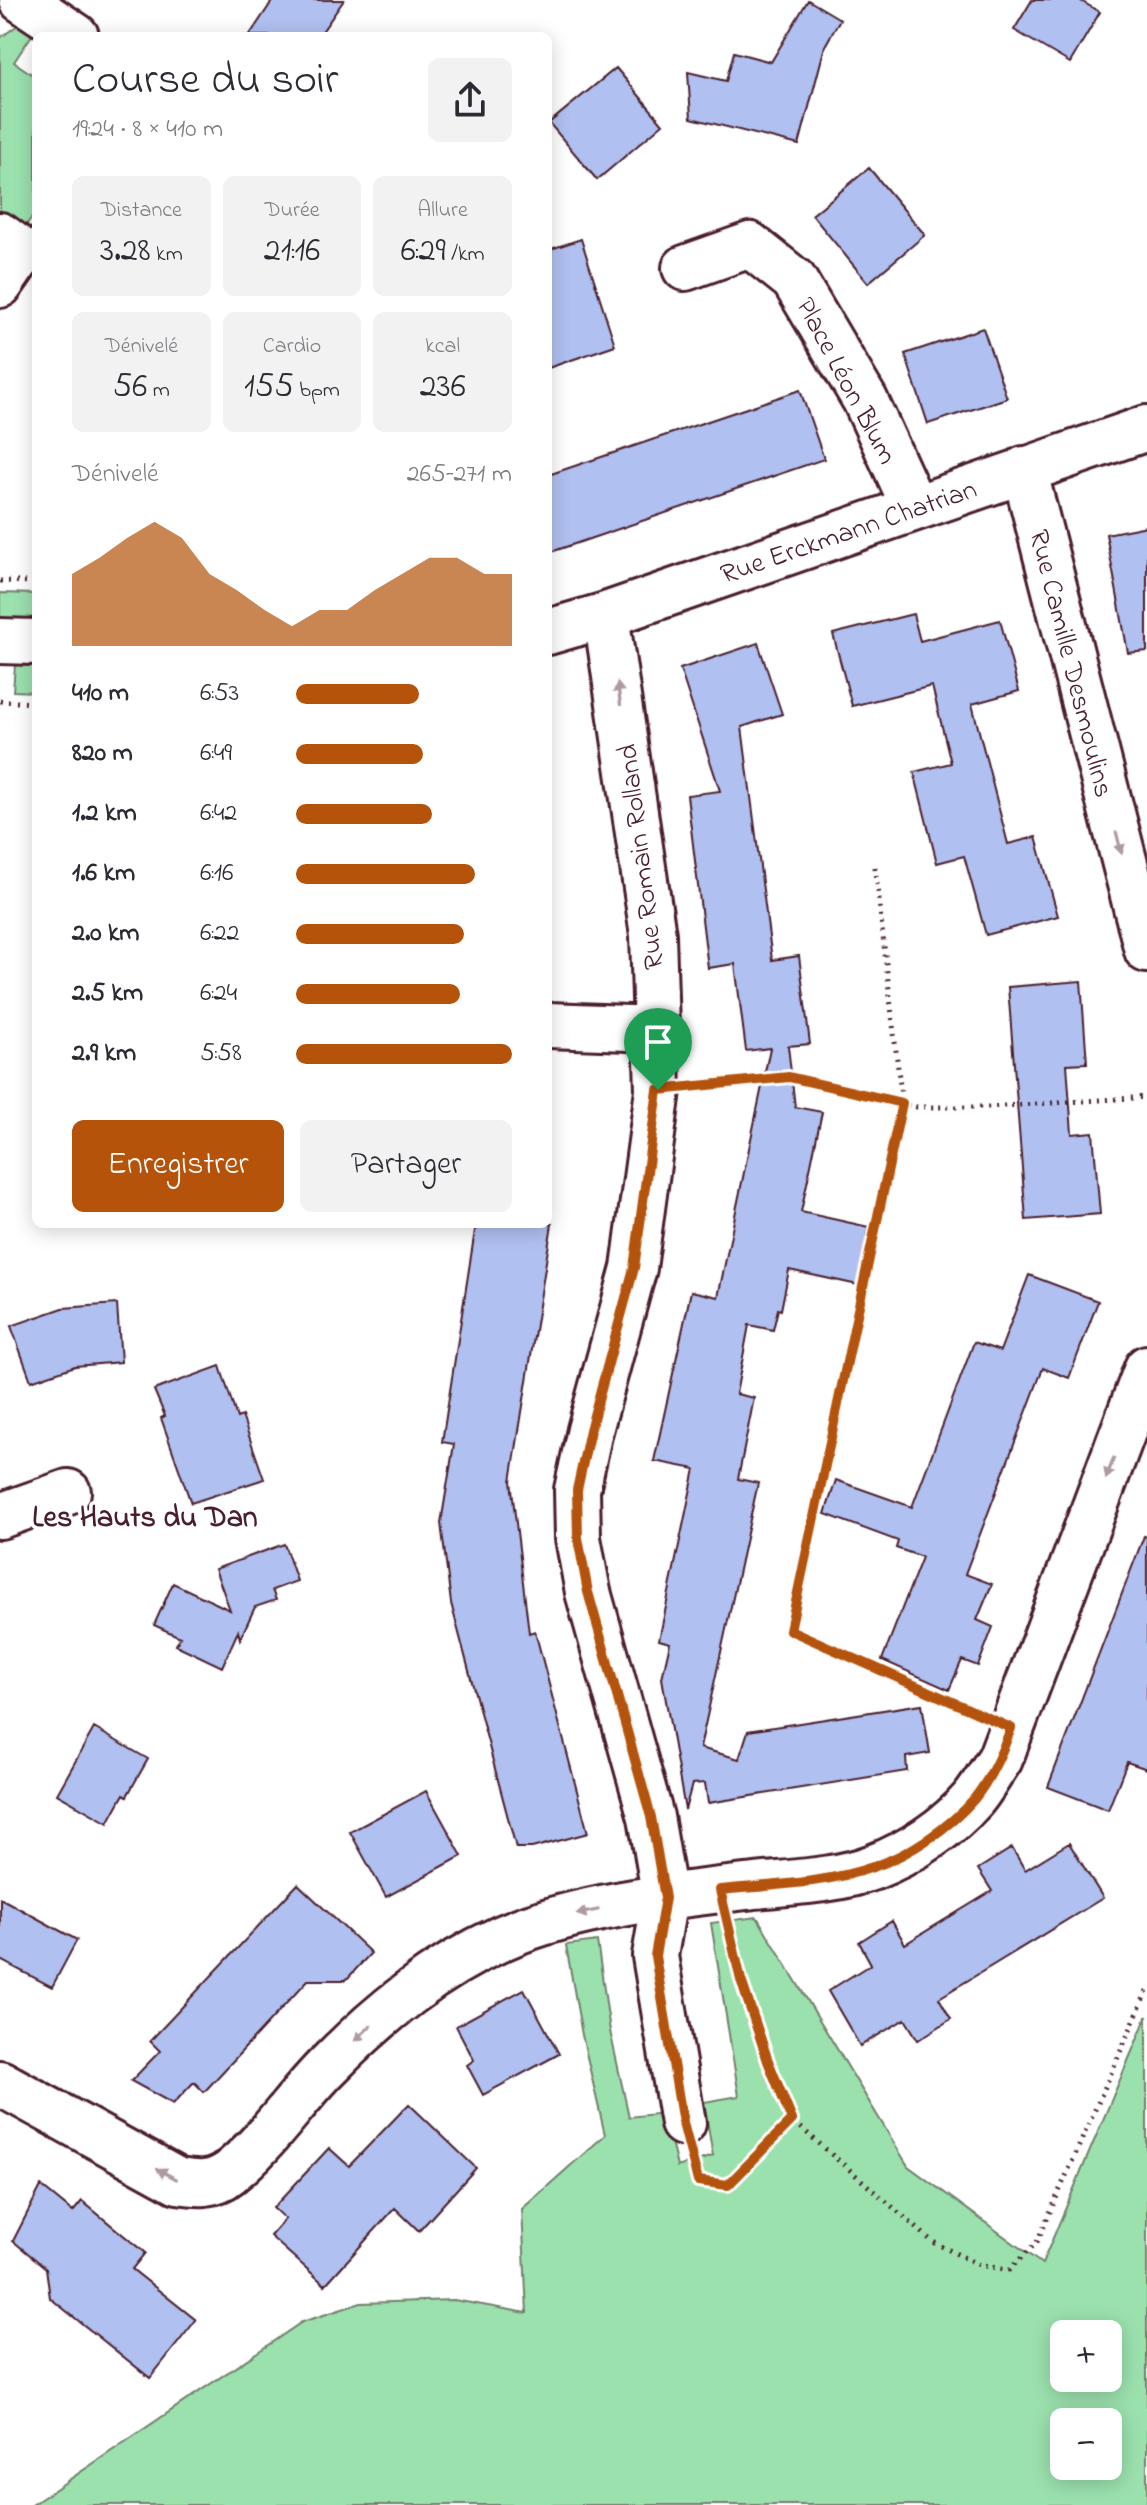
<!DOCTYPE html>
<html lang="fr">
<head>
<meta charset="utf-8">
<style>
	body { margin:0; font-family:"Indie Flower",sans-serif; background:#f2f2f3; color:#2b2b33; height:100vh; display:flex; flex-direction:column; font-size:30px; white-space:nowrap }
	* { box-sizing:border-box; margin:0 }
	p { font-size:26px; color:#7c7c81 }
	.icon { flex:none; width:44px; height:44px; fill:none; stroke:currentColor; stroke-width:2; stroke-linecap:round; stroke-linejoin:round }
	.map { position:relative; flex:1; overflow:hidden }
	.sheet { position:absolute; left:32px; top:32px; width:520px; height:1196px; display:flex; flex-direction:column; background:#fff; border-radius:12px; box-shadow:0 4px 20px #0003 }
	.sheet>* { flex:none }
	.fabs { position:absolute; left:1050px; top:2320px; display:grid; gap:16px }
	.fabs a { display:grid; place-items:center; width:72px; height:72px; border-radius:12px; background:#fff; box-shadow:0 4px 20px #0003; font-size:40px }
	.pin { position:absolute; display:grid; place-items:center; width:68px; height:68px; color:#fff; margin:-82px -34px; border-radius:50% 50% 50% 0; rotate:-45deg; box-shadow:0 0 8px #0007 }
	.pin .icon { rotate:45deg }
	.round { display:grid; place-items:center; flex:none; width:84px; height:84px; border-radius:12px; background:#f2f2f3 }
	.overview { display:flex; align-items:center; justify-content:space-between; height:136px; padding:0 40px }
	h1 { font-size:44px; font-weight:600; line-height:60px }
	.stats { display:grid; grid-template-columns:repeat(3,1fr); gap:12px; height:136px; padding:8px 40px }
	.stats div { display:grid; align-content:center; border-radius:12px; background:#f2f2f3; text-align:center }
	.stats b { font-size:34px; font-weight:600 }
	.stats small { font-size:22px; font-weight:400 }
	.stats p { font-size:22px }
	.chart { height:224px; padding:16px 40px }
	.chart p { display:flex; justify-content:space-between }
	.chart svg { width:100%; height:144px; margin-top:8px; fill:#b45309; opacity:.7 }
	.primary-button { display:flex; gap:16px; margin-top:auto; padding:16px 40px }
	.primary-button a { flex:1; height:92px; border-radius:12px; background:#b45309; color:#fff; font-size:32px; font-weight:600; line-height:92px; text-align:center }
	.primary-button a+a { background:#f2f2f3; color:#2b2b33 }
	ul { padding:0 40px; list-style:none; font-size:26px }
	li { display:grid; grid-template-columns:128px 96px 1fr; align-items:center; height:60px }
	li i { height:20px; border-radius:10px; background:#b45309 }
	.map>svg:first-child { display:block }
</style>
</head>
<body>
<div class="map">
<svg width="1147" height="2505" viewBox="0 0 1147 2505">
	<rect width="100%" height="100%" fill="#fff"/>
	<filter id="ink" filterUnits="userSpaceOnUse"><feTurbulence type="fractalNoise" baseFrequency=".0125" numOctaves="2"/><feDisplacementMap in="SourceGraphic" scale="16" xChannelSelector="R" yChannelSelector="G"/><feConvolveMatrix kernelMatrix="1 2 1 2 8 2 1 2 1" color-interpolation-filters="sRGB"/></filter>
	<g filter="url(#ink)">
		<!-- green -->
		<path fill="#9be1ae" stroke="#72806c" stroke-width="2" fill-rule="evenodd" d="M18 25 36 29 14 62 36 77V211L25 227 0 212V38Z
			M0 593 36 594V621L0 620Z
			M15 665 36 666V692L13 691Z
			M757 1917 908 2166 1042 2264 1147 2016V2505H32L302 2322 361 2303 454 2300 527 2313 522 2209 605 2135 582 2035 566 1945 597 1941 610 2031 629 2117 664 2113 677 2167 713 2156 704 2102 739 2096 711 1923ZM1064 2334H1108V2378H1064ZM1064 2422H1108V2466H1064Z"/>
		<!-- building -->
		<path fill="#b0c0f0" stroke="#4a1f2b" stroke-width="2" d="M273 0H344L319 36H249Z
			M808 0 840 19 825 46 799 145 691 118 688 72 726 81 734 52 771 62Z
			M1032 0H1079L1100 12 1070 63 1014 30Z
			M616 68 663 124 597 180 549 123Z
			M869 168 925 235 868 283 812 215Z
			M581 239 615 345 548 368V250Z
			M983 328 1007 398 928 424 905 354Z
			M800 390 824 459 548 553V475Z
			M1147 526V651L1128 653 1106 534Z
			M913 614 920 641 1000 620 1019 691 972 704 1008 844 1036 837 1058 916 986 935 964 856 937 863 914 772 951 763 932 686 852 706 833 634Z
			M758 643 782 714 742 727 772 960 799 956 810 1044 788 1046 795 1107 822 1112 801 1212 869 1227 858 1285 789 1270 781 1310 778 1309 773 1330 749 1325 736 1394 754 1398 738 1479 758 1483 700 1748 739 1759 748 1731 922 1704 930 1753 906 1757 907 1771 708 1803 705 1783 692 1784 685 1810 662 1678 670 1643 659 1640 695 1469 654 1461 691 1291 718 1297 770 1048 746 1051 735 964 708 968 687 795 720 791 680 669Z
			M1081 981 1087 1063 1067 1064 1072 1134 1093 1132 1100 1214 1026 1220 1008 987Z
			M476 1224H552L511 1481 529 1633 535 1631 588 1833 532 1848H516L451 1603 441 1523 454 1444 442 1442Z
			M1029 1275 1098 1301 1069 1378 1043 1368 965 1574 992 1584 977 1620 993 1627 978 1666 962 1660 949 1690 882 1660 922 1557 896 1548 898 1541 825 1514 836 1480 912 1507 974 1342 1000 1351Z
			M117 1304 121 1362 75 1366 31 1381 11 1326 63 1308Z
			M220 1366 237 1418 242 1416 264 1479 191 1503 161 1418 165 1416 154 1390Z
			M1144 1536 1147 1537V1769L1127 1762 1108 1810 1048 1787Z
			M284 1544 297 1581 272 1590 276 1600 255 1607 240 1639 238 1631 222 1667 176 1645 180 1637 154 1625 173 1583 230 1610 215 1569Z
			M94 1728 148 1759 127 1796 124 1794 108 1823 57 1794Z
			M426 1791 462 1856 386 1897 350 1832Z
			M1069 1843 1103 1898 939 1998 951 2019 934 2030 918 2040 905 2019 860 2046 828 1991 871 1964 859 1942 892 1921 905 1944 992 1891 978 1869 1012 1848 1025 1870Z
			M298 1884 371 1953 346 1980H308L204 2092 194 2082 173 2104 131 2081 160 2051 150 2041Z
			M0 1898 77 1940 52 1987 0 1960Z
			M524 1989 559 2054 483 2095 467 2065 474 2060 456 2026Z
			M409 2104 476 2168 419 2231 395 2208 325 2285 270 2236 285 2219 273 2208 329 2148 349 2166Z
			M41 2186 73 2212 82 2201 145 2253 132 2269 196 2320 150 2378 50 2298 46 2268 13 2241Z"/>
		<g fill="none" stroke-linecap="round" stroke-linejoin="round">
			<!-- minor casing -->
			<g stroke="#4a1f2b" stroke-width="50">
				<path id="minor" d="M22 0 76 36
					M0 235 23 252 0 285
					M685 268 750 245 794 280 865 400 914 507
					M1024 469 1147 950
					M606 615 653 935 658 1090 634 1268 590 1430 577 1490 578 1538 588 1592 651 1817 665 1898 655 1956 683 2123
					M548 632 606 615 1147 428
					M0 641 36 642
					M548 1025 656 1029
					M0 1516 68 1492
					M0 2083 178 2181C197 2184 213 2186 229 2173 267 2143 294 2100 328 2066 379 2014 434 1969 502 1938 574 1906 677 1895 755 1886 794 1882 837 1881 874 1867 910 1853 948 1828 973 1799 983 1787 991 1772 1000 1759L1147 1368"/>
			</g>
			<!-- path -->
			<path stroke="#4a1f2b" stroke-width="5" stroke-dasharray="2 6" stroke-linecap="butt" d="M0 581 36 582
				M0 701 36 703
				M875 867 902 1103 790 1630 969 1710
				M703 1085 789 1077 917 1107H988L1147 1097
				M730 1934 741 1980 768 2061 792 2120 933 2242 979 2265 1009 2270 1037 2242 1147 1991
				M695 2167 698 2181 728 2185 792 2120"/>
			<!-- minor -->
			<use href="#minor" stroke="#fff" stroke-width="44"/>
		</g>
		<!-- one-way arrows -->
		<defs><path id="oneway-solid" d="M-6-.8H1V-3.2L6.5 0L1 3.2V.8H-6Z" transform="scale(2)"/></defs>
		<g fill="#ae9aa0">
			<use href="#oneway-solid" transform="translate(619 694) rotate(-98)"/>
			<use href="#oneway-solid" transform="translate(1119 843) rotate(76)"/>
			<use href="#oneway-solid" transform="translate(1110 1468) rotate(111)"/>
			<use href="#oneway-solid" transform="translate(588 1912) rotate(168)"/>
			<use href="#oneway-solid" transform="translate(363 2033) rotate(137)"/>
			<use href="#oneway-solid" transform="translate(167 2174) rotate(-152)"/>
		</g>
	</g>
	<g fill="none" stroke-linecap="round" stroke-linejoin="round" filter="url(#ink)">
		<!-- route casing -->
		<g stroke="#fff" stroke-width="16">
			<path id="route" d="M789 1077 902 1103 790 1630 1011 1728C1002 1753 991 1778 974 1799 949 1828 909 1855 873 1867 825 1884 770 1885 720 1890L741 1980 768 2061 792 2120 728 2185 698 2181 683 2123 655 1956 665 1898 651 1817 588 1592 578 1538 577 1490 590 1430 634 1268 658 1090Z"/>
		</g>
		<!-- route -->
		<use href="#route" stroke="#b45309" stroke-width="10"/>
	</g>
	<g text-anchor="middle" stroke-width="7" stroke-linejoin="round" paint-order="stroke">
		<!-- street labels -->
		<g font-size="28" fill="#4a1f2b" stroke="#fff">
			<text transform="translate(848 380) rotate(62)" y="10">Place Léon Blum</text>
			<text transform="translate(848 530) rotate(-19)" y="10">Rue Erckmann Chatrian</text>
			<text transform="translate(1073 663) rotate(76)" y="10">Rue Camille Desmoulins</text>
			<text transform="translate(639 857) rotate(-97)" y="10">Rue Romain Rolland</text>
		</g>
		<!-- neighbourhood labels -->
		<g font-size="30" font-weight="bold" fill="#4a1f2b" stroke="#fff">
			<text x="145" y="1526">Les Hauts du Dan</text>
		</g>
	</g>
</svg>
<div class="fabs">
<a>+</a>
<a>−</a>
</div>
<div class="pin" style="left:658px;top:1090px;background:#1e9e55"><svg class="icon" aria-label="arrive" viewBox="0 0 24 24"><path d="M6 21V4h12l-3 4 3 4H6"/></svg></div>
<section class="sheet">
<div class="overview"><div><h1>Course du soir</h1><p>19:24 · 8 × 410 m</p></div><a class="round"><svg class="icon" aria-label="share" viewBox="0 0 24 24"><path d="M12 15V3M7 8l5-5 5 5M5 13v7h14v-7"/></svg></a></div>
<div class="stats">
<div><p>Distance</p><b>3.28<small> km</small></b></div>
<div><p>Durée</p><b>21:16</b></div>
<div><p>Allure</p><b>6:29<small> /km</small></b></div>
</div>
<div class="stats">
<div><p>Dénivelé</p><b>56<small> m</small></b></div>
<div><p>Cardio</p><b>155<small> bpm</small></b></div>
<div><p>kcal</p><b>236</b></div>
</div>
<div class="chart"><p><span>Dénivelé</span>265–271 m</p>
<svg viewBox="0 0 160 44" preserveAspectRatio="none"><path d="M0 44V22L10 17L20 11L30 6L40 11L50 22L60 27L70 33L80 38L90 33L100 33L110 27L120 22L130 17L140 17L150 22L160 22V44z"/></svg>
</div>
<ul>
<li><b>410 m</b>6:53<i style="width:57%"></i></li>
<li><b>820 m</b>6:49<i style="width:59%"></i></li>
<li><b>1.2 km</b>6:42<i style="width:63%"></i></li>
<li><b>1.6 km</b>6:16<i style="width:83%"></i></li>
<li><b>2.0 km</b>6:22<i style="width:78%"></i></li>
<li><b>2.5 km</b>6:24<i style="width:76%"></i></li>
<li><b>2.9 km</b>5:58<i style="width:100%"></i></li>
</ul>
<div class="primary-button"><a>Enregistrer</a><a>Partager</a></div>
</section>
</div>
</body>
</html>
